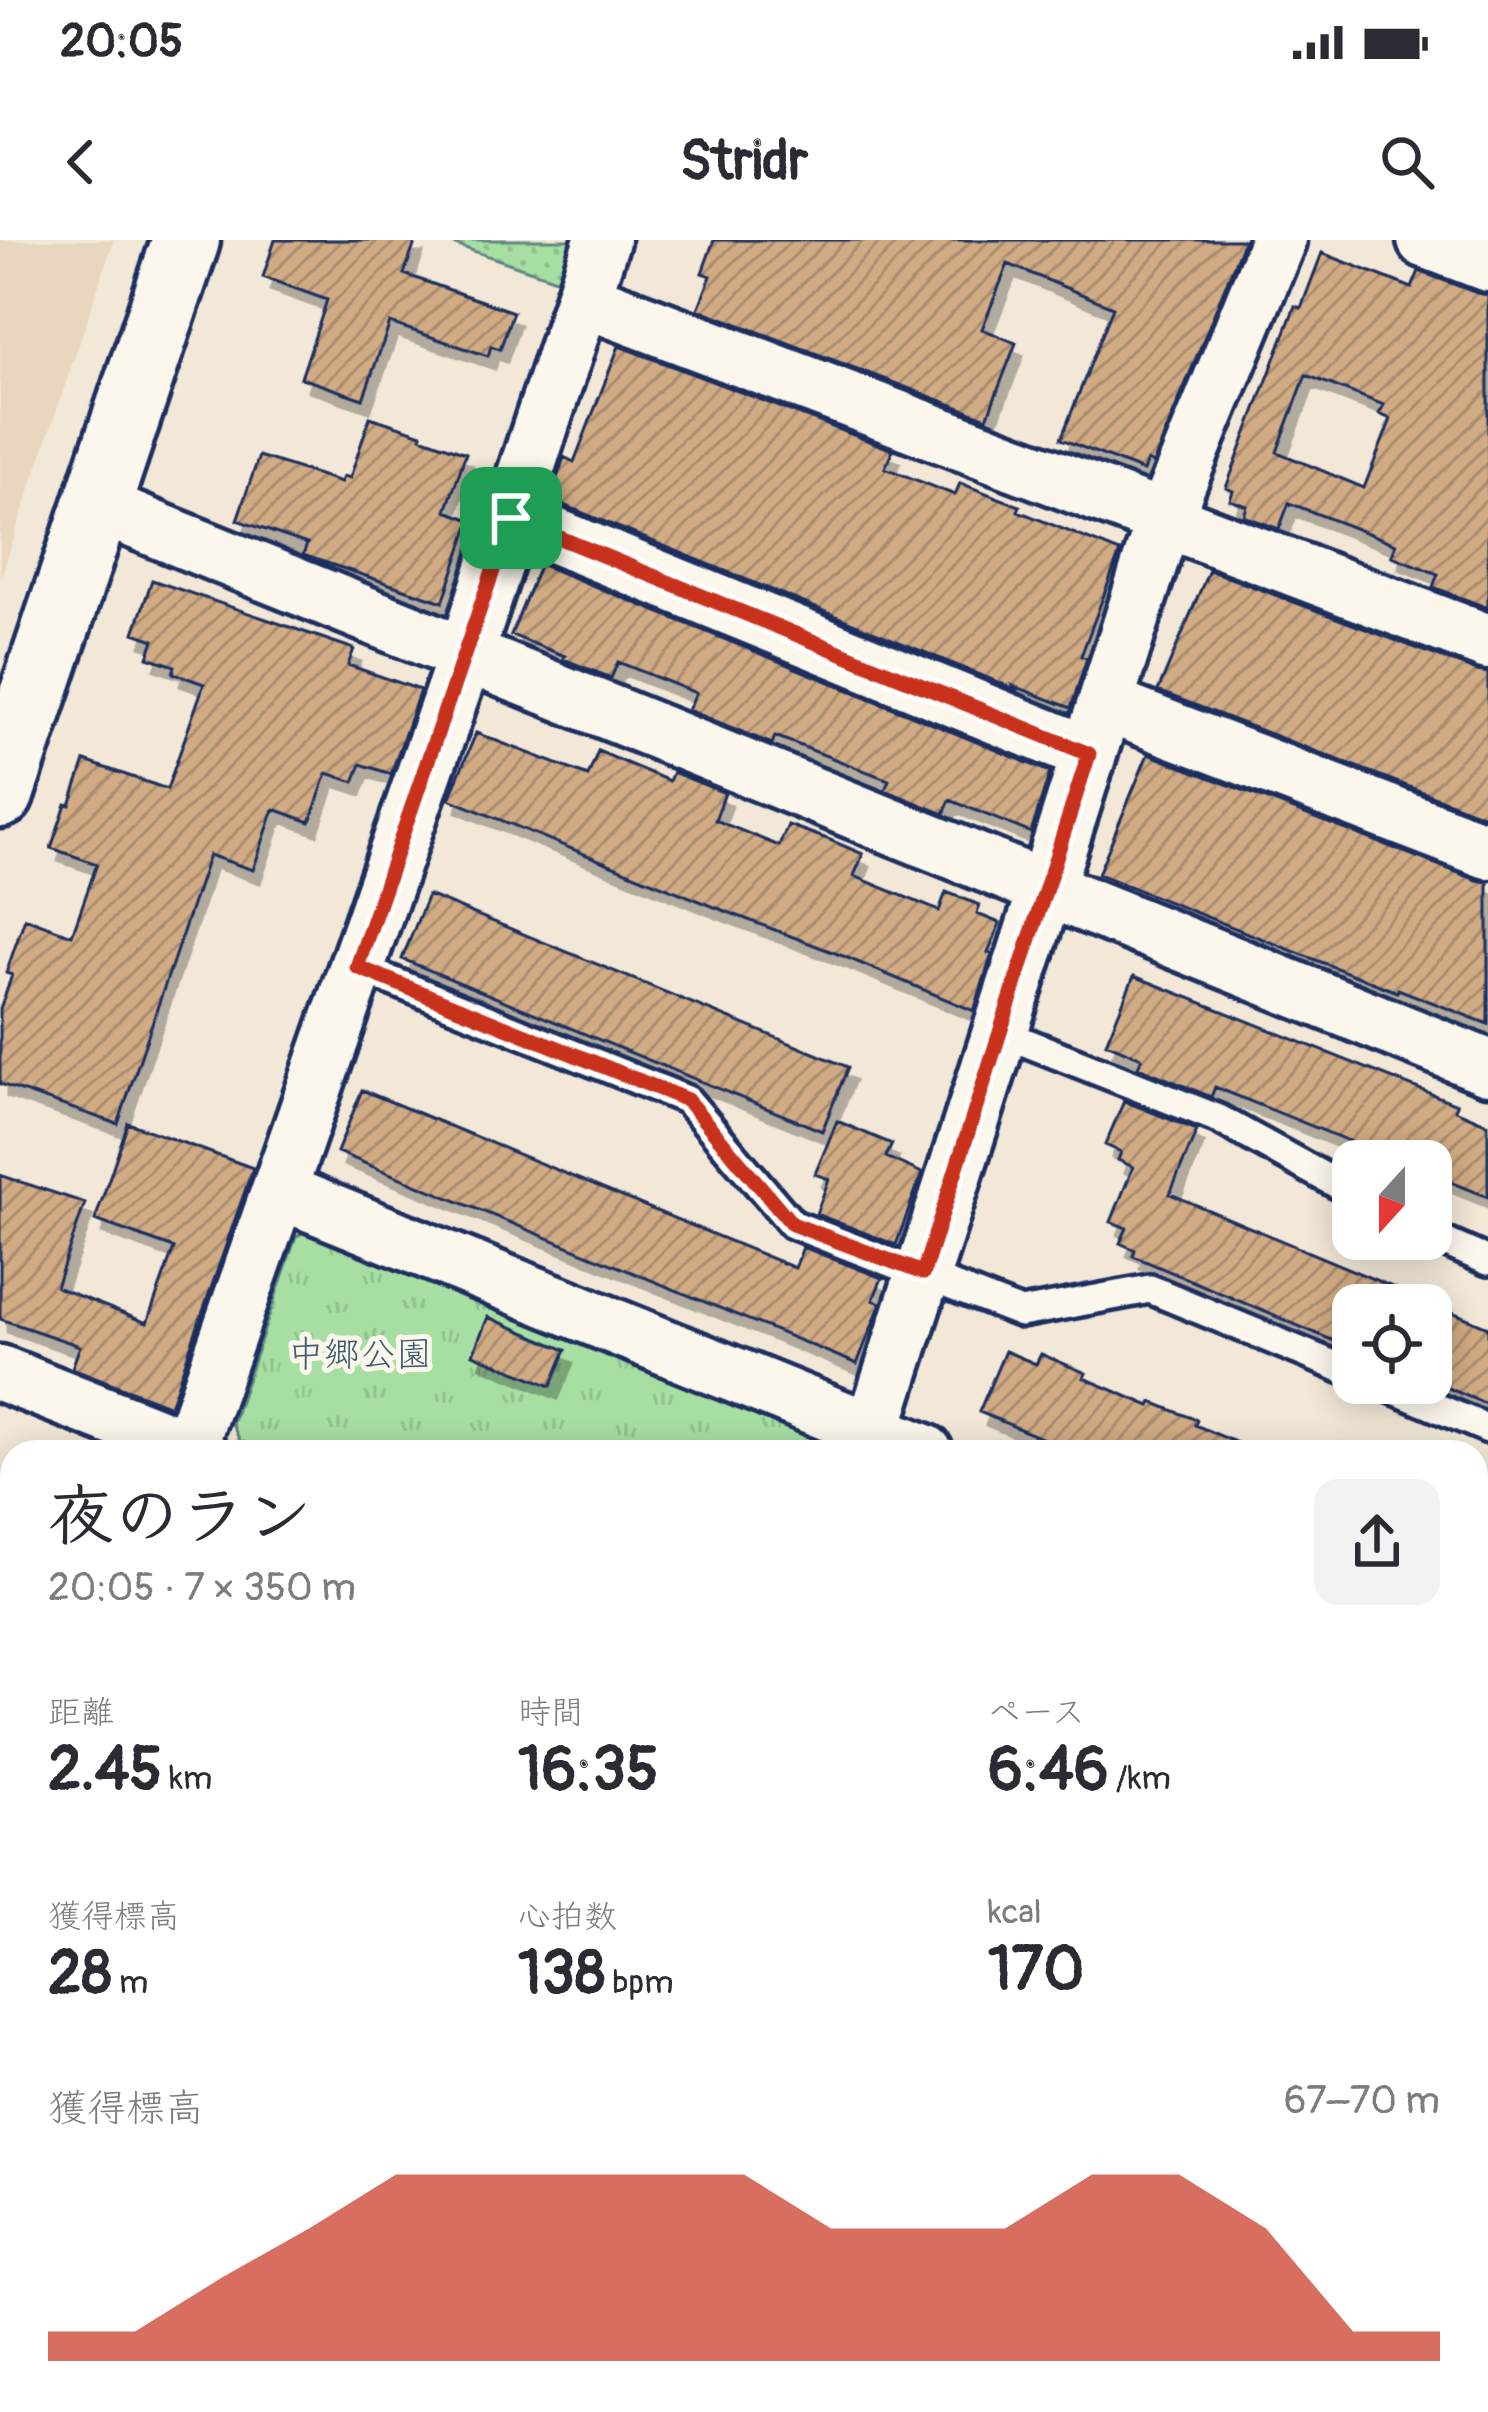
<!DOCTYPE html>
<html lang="ja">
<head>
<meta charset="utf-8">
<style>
	body { margin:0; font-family:Pangolin,"Klee One",sans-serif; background:#f2f2f3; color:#2b2b33; height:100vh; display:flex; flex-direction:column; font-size:45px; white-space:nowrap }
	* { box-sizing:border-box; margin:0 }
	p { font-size:39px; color:#7c7c81 }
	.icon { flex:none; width:66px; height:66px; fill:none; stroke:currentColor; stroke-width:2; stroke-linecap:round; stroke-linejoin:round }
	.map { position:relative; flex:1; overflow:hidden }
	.side { position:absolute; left:0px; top:1200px; width:1488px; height:972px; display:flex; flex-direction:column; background:#fff; border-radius:36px 36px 0 0; box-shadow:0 6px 30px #0003 }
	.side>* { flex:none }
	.needle { width:78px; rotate:201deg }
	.buttons { position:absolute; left:1332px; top:900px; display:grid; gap:24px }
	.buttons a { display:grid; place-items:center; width:120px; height:120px; border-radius:24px; background:#fff; box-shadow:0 6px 30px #0003; font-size:60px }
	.pin { position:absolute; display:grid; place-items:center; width:102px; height:102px; color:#fff; margin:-51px; border-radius:24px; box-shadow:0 6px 18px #0006 }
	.round { display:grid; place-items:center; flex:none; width:126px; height:126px; border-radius:24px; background:#f2f2f3 }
	.summary { display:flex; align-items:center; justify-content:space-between; height:204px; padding:0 48px }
	h1 { font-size:66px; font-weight:800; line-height:90px }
	.metrics { display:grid; grid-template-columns:repeat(3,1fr); gap:18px; height:204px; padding:12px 48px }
	.metrics div { display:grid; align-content:center }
	.metrics b { font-size:60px; font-weight:800 }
	.metrics small { font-size:33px; font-weight:400 }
	.metrics p { font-size:33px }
	.chart { height:336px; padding:24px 48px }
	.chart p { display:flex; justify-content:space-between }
	.chart svg { width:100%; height:216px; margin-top:12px; fill:#c8321e; opacity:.7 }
	.status { display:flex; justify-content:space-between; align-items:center; height:84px; padding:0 60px; background:#fff; direction:ltr }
	.status svg { height:33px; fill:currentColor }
	header { display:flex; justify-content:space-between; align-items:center; height:156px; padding:0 48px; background:#fff; font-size:54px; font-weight:800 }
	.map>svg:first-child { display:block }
</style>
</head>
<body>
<div class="status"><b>20:05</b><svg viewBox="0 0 49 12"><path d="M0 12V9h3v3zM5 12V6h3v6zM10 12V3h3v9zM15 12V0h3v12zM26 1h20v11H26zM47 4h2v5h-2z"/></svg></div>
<header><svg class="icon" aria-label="back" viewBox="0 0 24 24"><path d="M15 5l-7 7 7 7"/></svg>Stridr<svg class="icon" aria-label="search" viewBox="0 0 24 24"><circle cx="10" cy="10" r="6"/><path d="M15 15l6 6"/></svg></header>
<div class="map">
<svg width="1488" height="2172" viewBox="0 0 1488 2172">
	<defs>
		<pattern id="park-tufts" width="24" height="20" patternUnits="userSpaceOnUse" patternTransform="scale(3)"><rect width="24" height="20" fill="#a7dfa3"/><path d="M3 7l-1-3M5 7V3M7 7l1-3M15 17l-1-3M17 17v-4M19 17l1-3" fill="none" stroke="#8fc08f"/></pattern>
		<pattern id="garden-dots" width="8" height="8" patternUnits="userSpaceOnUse" patternTransform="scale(3)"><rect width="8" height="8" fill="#a7dfa3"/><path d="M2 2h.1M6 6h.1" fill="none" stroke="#8fc08f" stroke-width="1.8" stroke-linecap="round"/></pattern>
		<pattern id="building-hatch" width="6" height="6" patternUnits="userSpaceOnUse" patternTransform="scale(3)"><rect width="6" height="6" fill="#d1ab83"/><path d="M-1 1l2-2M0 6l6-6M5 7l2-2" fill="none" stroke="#a98c6e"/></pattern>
		<filter id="shadow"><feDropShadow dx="7" dy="13" stdDeviation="0" flood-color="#0004"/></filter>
	</defs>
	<rect width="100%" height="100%" fill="#f3e8d7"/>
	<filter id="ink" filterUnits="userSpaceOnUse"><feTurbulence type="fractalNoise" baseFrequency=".00833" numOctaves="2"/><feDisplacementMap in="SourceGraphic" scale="24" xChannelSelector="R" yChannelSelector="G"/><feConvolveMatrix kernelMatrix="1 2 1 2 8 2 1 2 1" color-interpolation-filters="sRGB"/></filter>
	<g filter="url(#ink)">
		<!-- built -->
		<path fill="#e9d6be" d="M0 0H114L0 339Z"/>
		<!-- park -->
		<path fill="url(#park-tufts)" stroke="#618780" stroke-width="3" d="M313 986 830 1197 840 1212H268L240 1201 232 1184 296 997Z"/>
		<!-- garden -->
		<path fill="url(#garden-dots)" stroke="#618780" stroke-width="3" d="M441 0H572L559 40Z
			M1488 1607V1704L1476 1700V1637Z"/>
		<!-- building -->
		<path fill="url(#building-hatch)" stroke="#1b2f5e" stroke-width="3" fill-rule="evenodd" filter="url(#shadow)" d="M275 0H416L404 34 513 72 500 109 491 106 488 116 390 83 363 159 301 138 327 60 263 37Z
			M714 0H1244L1153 224 1147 221 1143 231 1061 199 1113 67 1008 24 982 89 1016 103 987 178 698 69 711 36 702 33Z
			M1322 13 1412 48 1419 31 1477 53 1488 55V368L1433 347 1438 334 1392 316 1396 304 1289 263 1279 289 1244 276 1247 266 1230 260 1233 251 1226 248 1295 66 1301 68ZM1306 135 1384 165 1379 174 1391 179 1364 248 1277 212Z
			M619 106 893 210 885 228 955 255 960 243 1020 266 1018 271 1120 312 1081 416 1087 418 1071 468 1014 446 1017 450 556 262 558 256 552 254 564 217 574 222Z
			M370 177 422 194 421 197 466 213 446 271 471 280 443 362 303 315 307 304 237 280 259 216 341 242 343 236 350 238Z
			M540 324 1050 532 1031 593 950 560 944 574 885 550 889 540 775 496 772 504 688 470 696 453 618 422 611 438 563 419 565 416 511 395Z
			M1209 330 1477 431 1488 433V577L1158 451Z
			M152 340 354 409 348 425 420 450 391 534 361 524 354 542 327 533 310 582 274 569 253 630 209 615 118 884 0 844V769L12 735 6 733 25 678 72 695 97 624 51 608 66 564 70 565 85 521 167 549 204 444 173 433 175 426 148 417 154 400 134 393Z
			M476 493 588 536 598 511 669 541 673 532 725 553 715 580 779 606 788 585 830 600 863 614 854 636 939 671 946 652 980 665 977 674 1000 683 988 713 992 714 974 771 843 716 712 666 449 559Z
			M1148 514 1477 640 1488 642V784L1398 749 1397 752 1098 634Z
			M428 655 848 827 822 891 402 719Z
			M1134 736 1457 864 1455 870 1488 884V957L1431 934V921H1398L1215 847 1211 857 1138 827 1142 818 1106 803Z
			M362 850 795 1028 803 1007 882 1038 873 1060 881 1063 857 1124 337 912Z
			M1124 861 1197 890 1170 954 1488 1087V1165L1431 1141V1065H1353V1109L1133 1016 1135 1010 1120 1003 1127 988 1111 982 1133 927 1118 920 1121 912 1105 905Z
			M837 881 892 904 886 917 922 933 896 1005 816 974 829 939 815 934Z
			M128 883 253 928 170 1166 72 1128 80 1106 0 1079V935L85 963 56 1047 147 1083 174 1008 95 980Z
			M488 1077 566 1110 551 1146 473 1114Z
			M1005 1111 1036 1124 1041 1114 1086 1133 1084 1138 1150 1166 1152 1162 1197 1180 1195 1185 1258 1212H1075L979 1172Z"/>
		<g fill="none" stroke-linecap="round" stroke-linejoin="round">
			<!-- lane casing -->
			<g stroke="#1b2f5e" stroke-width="36">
				<path id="lane" d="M357 727 687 860 792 984 1021 1073 1150 1049 1353 1133
					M1000 792 1219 879 1353 953
					M1431 996 1488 1021
					M1378 1143 1488 1189"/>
			</g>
			<!-- street casing -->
			<g stroke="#1b2f5e" stroke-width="63">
				<path id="street" d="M1425 0 1488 24
					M583 59 1488 402
					M98 266 1488 827
					M511 278 1089 514
					M1105 464 1488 611
					M279 951 925 1212
					M0 1133 199 1212
					M185 1212 189 1208 466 414 602 0
					M866 1212 1164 279 1278 0
					M1476 1347 1488 1314
					M0 1407 12 1388
					M0 1644 12 1653
					M1476 1724 1488 1729
					M994 2160 1023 2172
					M489 2172 494 2160
					M1168 2172 1173 2160"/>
			</g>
			<!-- secondary casing -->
			<g stroke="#1b2f5e" stroke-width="75">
				<path id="secondary" d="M0 554 186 0
					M32 2160 63 2172"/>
			</g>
			<!-- lane -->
			<use href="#lane" stroke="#fbf7ec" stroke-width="27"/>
			<!-- street -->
			<use href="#street" stroke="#fbf7ec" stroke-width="54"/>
			<!-- secondary -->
			<use href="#secondary" stroke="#fbf7ec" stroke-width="66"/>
		</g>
	</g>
	<g fill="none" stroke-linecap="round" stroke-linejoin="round" filter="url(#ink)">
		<!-- route casing -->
		<g stroke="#fff" stroke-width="24">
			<path id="route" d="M511 278 1089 514 923 1033 792 984 687 860 357 727Z"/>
		</g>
		<!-- route -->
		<use href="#route" stroke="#c8321e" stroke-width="15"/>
	</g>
	<g text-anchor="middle" stroke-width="10" stroke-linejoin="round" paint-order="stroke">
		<!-- park labels -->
		<g font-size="36" fill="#3e5b6f" stroke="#fbf7ec">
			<text x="360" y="1126">中郷公園</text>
		</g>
	</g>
</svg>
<div class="buttons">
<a><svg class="needle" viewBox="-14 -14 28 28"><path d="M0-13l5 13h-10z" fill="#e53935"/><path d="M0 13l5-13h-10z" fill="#7c7c81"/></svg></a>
<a><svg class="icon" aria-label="locate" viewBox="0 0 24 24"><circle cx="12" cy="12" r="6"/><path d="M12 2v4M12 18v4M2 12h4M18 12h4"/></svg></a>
</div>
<div class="pin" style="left:511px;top:278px;background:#1e9e55"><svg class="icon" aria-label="arrive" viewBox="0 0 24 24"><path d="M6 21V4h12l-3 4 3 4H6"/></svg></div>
<section class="side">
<div class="summary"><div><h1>夜のラン</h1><p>20:05 · 7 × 350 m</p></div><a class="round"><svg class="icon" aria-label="share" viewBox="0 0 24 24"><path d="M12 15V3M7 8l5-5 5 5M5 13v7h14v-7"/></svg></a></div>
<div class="metrics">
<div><p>距離</p><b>2.45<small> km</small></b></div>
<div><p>時間</p><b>16:35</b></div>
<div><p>ペース</p><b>6:46<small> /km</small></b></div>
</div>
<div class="metrics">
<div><p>獲得標高</p><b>28<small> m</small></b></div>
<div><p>心拍数</p><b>138<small> bpm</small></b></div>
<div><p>kcal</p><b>170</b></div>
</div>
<div class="chart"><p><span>獲得標高</span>67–70 m</p>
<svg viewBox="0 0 160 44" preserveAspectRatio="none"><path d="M0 44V38L10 38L20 27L30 17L40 6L50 6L60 6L70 6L80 6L90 17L100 17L110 17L120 6L130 6L140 17L150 38L160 38V44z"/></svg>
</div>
</section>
</div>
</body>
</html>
